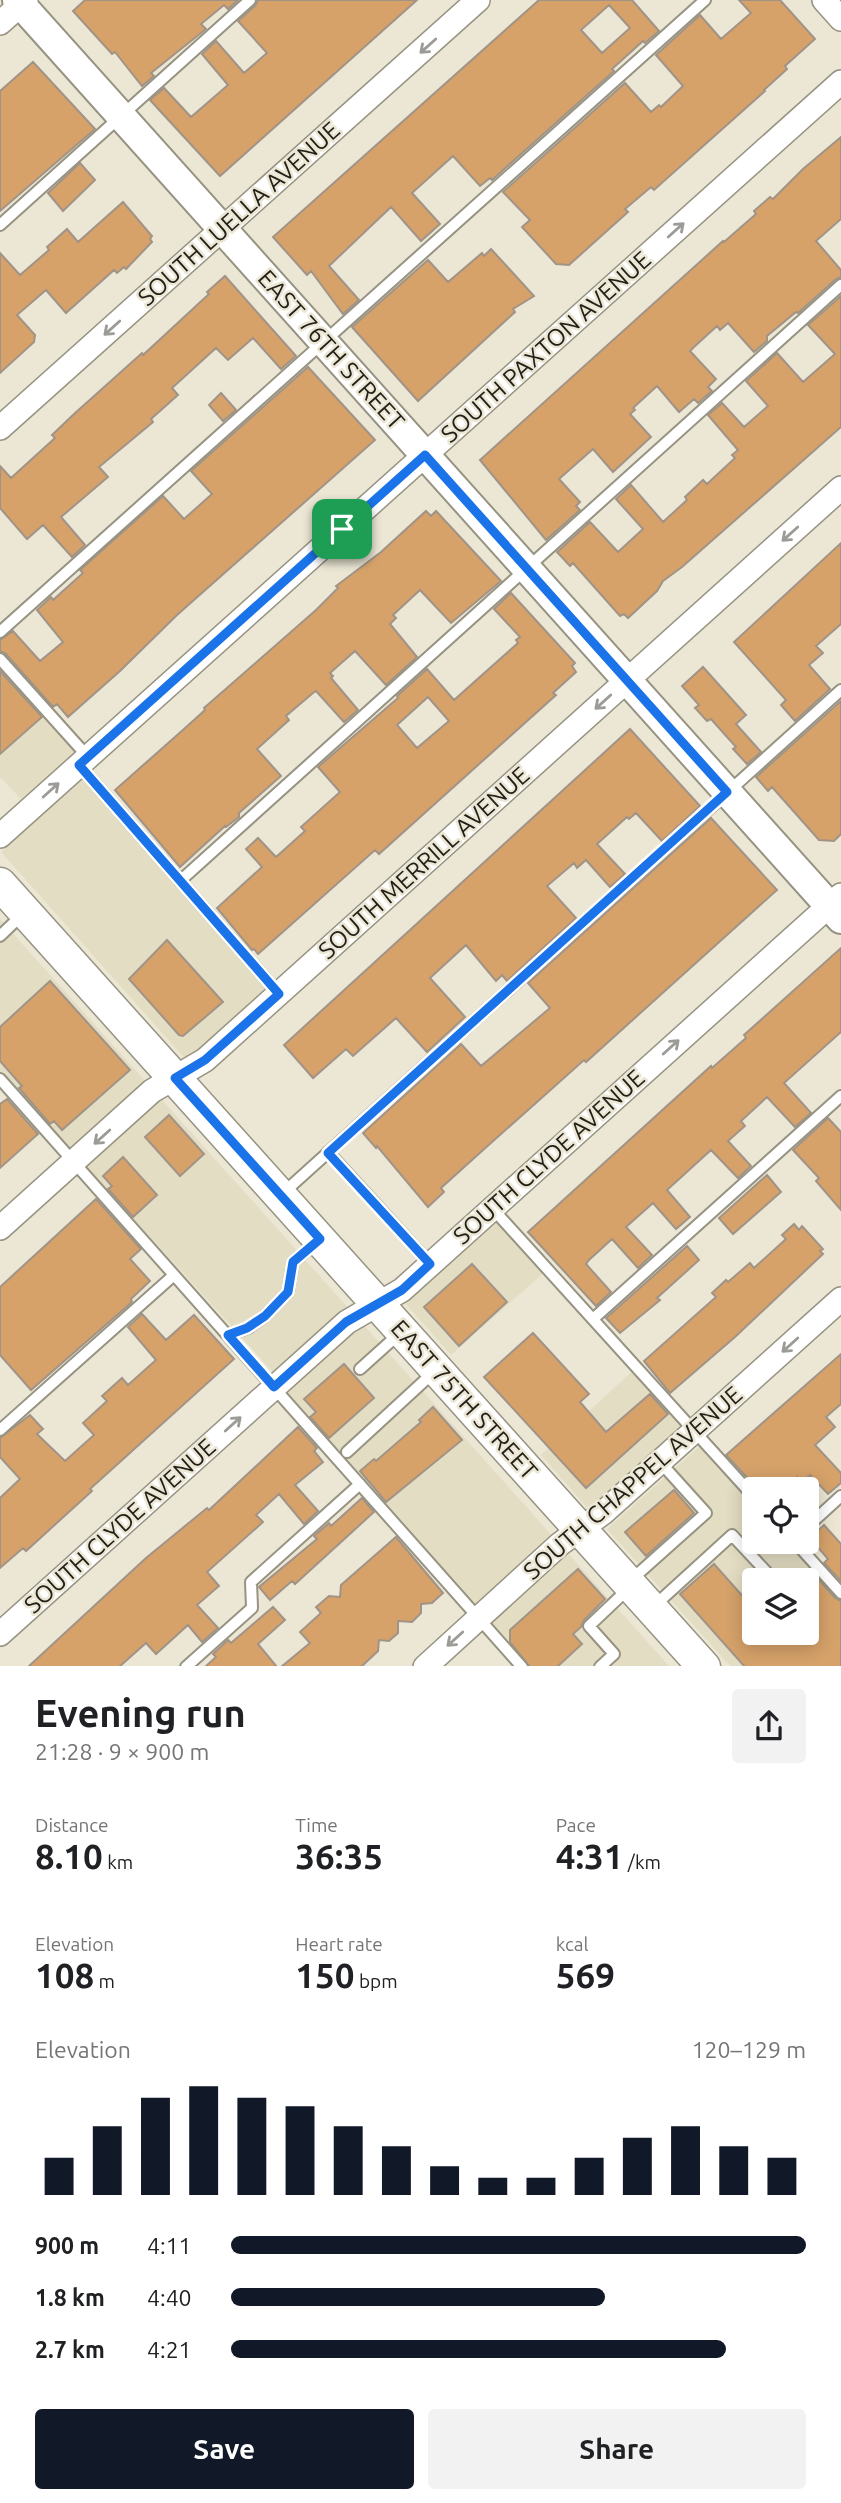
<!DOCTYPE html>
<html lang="en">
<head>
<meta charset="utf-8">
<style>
	body { margin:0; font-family:Ubuntu,sans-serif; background:#f2f2f2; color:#202124; height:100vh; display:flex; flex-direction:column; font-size:26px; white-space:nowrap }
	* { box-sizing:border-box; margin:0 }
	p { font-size:23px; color:#757577 }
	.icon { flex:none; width:38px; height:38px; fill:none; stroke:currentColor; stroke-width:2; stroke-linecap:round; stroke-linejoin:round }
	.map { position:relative; height:1666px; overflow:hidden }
	.details { display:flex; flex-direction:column; background:#fff; flex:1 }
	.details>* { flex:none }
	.tools { position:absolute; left:742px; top:1477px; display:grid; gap:14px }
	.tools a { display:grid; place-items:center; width:77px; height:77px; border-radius:7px; background:#fff; box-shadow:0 4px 18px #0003; font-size:35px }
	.pin { position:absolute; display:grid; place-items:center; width:60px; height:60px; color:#fff; margin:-30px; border-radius:14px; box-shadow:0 4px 10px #0006 }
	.round { display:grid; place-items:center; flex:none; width:74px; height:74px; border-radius:7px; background:#f2f2f2 }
	.head { display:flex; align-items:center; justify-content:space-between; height:119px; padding:0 35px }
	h1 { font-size:38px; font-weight:700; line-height:52px }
	.stats { display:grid; grid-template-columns:repeat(3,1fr); gap:10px; height:119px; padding:7px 35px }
	.stats div { display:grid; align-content:center }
	.stats b { font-size:35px; font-weight:700 }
	.stats small { font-size:19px; font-weight:400 }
	.stats p { font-size:19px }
	.chart { height:196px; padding:14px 35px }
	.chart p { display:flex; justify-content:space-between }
	.chart svg { width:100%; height:126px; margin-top:7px; stroke:#111827; stroke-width:6 }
	.button { display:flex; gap:14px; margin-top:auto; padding:14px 35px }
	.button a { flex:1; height:80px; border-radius:7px; background:#111827; color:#fff; font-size:28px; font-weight:700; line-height:80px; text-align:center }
	.button a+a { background:#f2f2f2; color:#202124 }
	ul { padding:0 35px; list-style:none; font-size:23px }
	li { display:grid; grid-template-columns:112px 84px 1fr; align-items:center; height:52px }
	li i { height:18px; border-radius:9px; background:#111827 }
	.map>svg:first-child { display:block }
</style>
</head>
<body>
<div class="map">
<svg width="841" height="1667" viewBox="0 0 841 1667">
	<rect width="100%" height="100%" fill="#ece7d5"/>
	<!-- built -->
	<path fill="#e3ddc3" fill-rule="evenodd" d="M0 659 80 749 21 799 0 777Z
		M87 774 272 987 188 1062 1 852Z
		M0 919 669 1666H521L292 1406 284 1384 0 1072Z
		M500 1216 548 1269 451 1355 404 1302Z
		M637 1367 688 1424 589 1510 541 1455Z
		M704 1442 754 1497V1542H795L841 1593V1666H730L607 1529ZM754 1580H807V1633H754Z"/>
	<!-- building -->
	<path fill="#d6a26a" stroke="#a19386" stroke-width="2" fill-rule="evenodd" d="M85 0H238L228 9 224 5 201 24 206 29 151 73 154 76 142 86 115 52 112 54 73 11Z
		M258 0H417L220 176 150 100 164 88 191 117 228 85 202 54 216 41 244 73 267 53 238 21 255 6Z
		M539 0H632L659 31 645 43 643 41 612 69 614 71 492 180 490 178 480 186 453 156 412 193 440 224 421 241 391 207 329 266 359 300 343 314 311 271 307 275 273 237ZM609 5 630 28 602 53 581 30Z
		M739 0H780L815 39 785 66 787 69 764 90 765 91 654 190 651 187 625 209 628 212 569 265 556 264 522 227 530 220 503 192 625 83 651 112 659 105 661 107 683 86 656 55 700 15 721 39 751 13Z
		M33 62 95 129 0 211V91Z
		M841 137V219L816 241 841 270V277L836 279 798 313 796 312 767 336V341L754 352 728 323 720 330 717 326 694 347 690 351 716 379 708 387 712 391 698 403 694 399 679 412 657 386 633 408 635 410 630 414 651 437 613 472 593 449 559 479 580 502 576 506 580 510 546 540 480 460 723 241 724 242 756 214 754 211 770 197 773 199 803 169Z
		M80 163 95 180 63 211 48 193Z
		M123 202 152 236 150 239 152 242 126 269 124 267 117 273 114 270 66 313 46 290 17 315 35 335 34 342 0 373V253L20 275 49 250 47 247 67 229 78 242Z
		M491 249 534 296 513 309 515 312 418 401 352 327 428 260 448 282 482 253 484 256Z
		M225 276 296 356 281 369 253 338 228 360 216 348 172 388 178 395 151 419 153 422 99 467 108 477 61 517 85 545 72 557 43 525 27 539 0 508V466L11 478 55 438 52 435 74 414 142 353 143 355 209 294 207 292Z
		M841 296V427L682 567 663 581 657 591 628 618 624 614 620 616 573 563 570 566 557 552 590 522 618 552 643 529 616 499 631 485 663 522 687 500 685 497 703 480 707 484 735 458 732 455 738 450 708 415 722 403 744 427 768 406 746 381 777 353 803 382 835 354 808 325Z
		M308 367 375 440 177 615 120 671 68 717 57 704 53 707 6 654 0 651V640L13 631 40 661 63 642 37 610 51 597 53 600 83 573 80 570 163 496 184 519 212 494 191 471Z
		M221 393 236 410 223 421 209 405Z
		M426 511 431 516 436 511 501 581 451 623 420 590 393 615 396 618 390 624 417 657 386 685 355 651 330 673 333 676 331 678 358 710 344 722 316 691 313 693 286 716 289 720 257 749 281 776 239 813V817L226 827 225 826 180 867 115 790 184 729 205 710 204 708 316 610 338 588 336 586 381 552Z
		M841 543V624L816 646 823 653 809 665 830 689 795 721 781 705 786 700 734 642Z
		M511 593 575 663 572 666 576 672 553 693 556 695 379 854 375 850 258 954 254 949 252 950 217 908 262 867 246 849 258 838 276 857 305 831 301 827 340 792 318 767 398 698 397 696 427 669 454 700 518 643 516 640 520 637 494 609ZM428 697 449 721 417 748 397 725Z
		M703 667 746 715 736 724 761 752 747 764 733 749 736 747 711 719 707 721 695 708 699 705 682 686Z
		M0 671 42 717 0 754Z
		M841 701V834L834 841 819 840 772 787 768 791 756 777Z
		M630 729 700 806 662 841 636 813 629 819 627 817 597 844 625 874 610 887 586 860 577 868 574 863 547 886 576 918 507 981 502 975 496 981 466 945 430 978 465 1017 427 1052 396 1018 353 1056 346 1049 313 1078 284 1045Z
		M711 818 777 890 586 1062 584 1060 482 1151 441 1188 444 1192 428 1207 377 1146 376 1148 363 1133 461 1044 481 1066 550 1008 528 983Z
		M167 940 223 1002 183 1036 179 1035 129 979Z
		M841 948V1032L784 1083 811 1113 795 1127 767 1097 741 1121 745 1126 728 1141 751 1166 738 1178 711 1150 667 1190 690 1217 676 1229 653 1203 626 1227 652 1255 638 1268 612 1239 589 1260 586 1264 611 1292 596 1306 528 1232 711 1066 712 1068 746 1038 744 1035Z
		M50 981 130 1070 62 1130 54 1121 50 1124 19 1088 22 1086 0 1061V1027Z
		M7 1099 38 1134 0 1168V1104Z
		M169 1115 204 1154 180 1176 145 1137Z
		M828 1118 841 1132V1210L816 1181 819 1178 793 1150Z
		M123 1157 157 1195 133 1217 108 1189 112 1186 103 1176Z
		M767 1175 781 1192 733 1234 719 1218Z
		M96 1199 141 1249 130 1259 150 1281 131 1299 132 1302 31 1390 0 1355V1287Z
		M794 1224 799 1230 802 1226 823 1249 820 1251 823 1254 735 1337 670 1393 644 1361 716 1297 712 1293 726 1280 728 1282 750 1263 754 1268 786 1239 782 1235Z
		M687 1246 699 1260 657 1298 660 1300 620 1333 606 1318Z
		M472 1264 507 1302 459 1346 424 1307Z
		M142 1314 166 1340 194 1315 234 1359 90 1489 92 1491 26 1551 23 1548 0 1568V1498L20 1479 0 1457V1438L30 1415 43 1429 37 1434 65 1461 94 1435 83 1423 107 1401 102 1396 122 1378 128 1385 156 1360 128 1327Z
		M533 1333 589 1394 580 1402 606 1432 650 1394 668 1414 586 1488 484 1377Z
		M841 1354V1404L826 1417 835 1427 815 1445 841 1473V1483L828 1494 810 1475 802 1483 797 1477 783 1489H758L726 1455Z
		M344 1364 374 1398 329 1438 310 1417 316 1412 304 1399Z
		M433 1407 462 1440 386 1502 360 1471 374 1459 376 1461 421 1422 419 1420Z
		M298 1427 317 1448 314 1451 323 1462 295 1485 318 1511 304 1524 279 1494 256 1515 263 1522 207 1572 219 1586 197 1605 218 1628 202 1642 188 1625 156 1654 146 1643 119 1667H28L146 1558 207 1508 209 1510Z
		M674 1490 694 1513 646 1556 625 1532Z
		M362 1498 374 1512 295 1584 292 1581 270 1600 259 1587 317 1539 314 1536 329 1523 331 1526Z
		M824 1525 841 1544V1581L824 1563 828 1559 810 1538Z
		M396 1537 443 1593 432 1603 421 1604V1613L412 1622 398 1621V1633L389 1641 379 1640 378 1651 361 1667H281L310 1643 300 1632 321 1613 316 1607 329 1596 340 1597 341 1585Z
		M714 1564 754 1609V1633H807V1578L813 1573 835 1598 841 1601V1667H745L680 1594Z
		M578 1569 605 1599 584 1620 581 1627 573 1634 582 1644 557 1667H530L510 1642V1630Z
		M273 1607 285 1620 258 1644 277 1667H205L216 1657 213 1654 228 1640 231 1643Z"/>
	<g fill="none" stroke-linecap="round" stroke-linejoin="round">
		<!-- service casing -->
		<g stroke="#979382" stroke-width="14">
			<path id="service" d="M0 225 250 0
				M0 632 705 0
				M0 659 88 757
				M79 765 279 994
				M180 881 841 285
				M0 936 23 914
				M0 1079 522 1667
				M328 1152 430 1264
				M282 1194 841 690
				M492 1208 754 1497
				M593 1319 841 1096
				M228 1335 248 1328 265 1316 288 1292 293 1262 318 1241
				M360 1369 400 1333
				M0 1430 174 1275
				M347 1452 435 1371
				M807 1527 841 1496
				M795 1542 841 1593
				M631 1580 706 1513 660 1462
				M653 1607 732 1535 774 1580
				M186 1667 252 1608 251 1582 360 1484
				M600 1667 614 1654 589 1626 629 1588"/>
		</g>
		<!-- minor casing -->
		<g stroke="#979382" stroke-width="26">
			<path id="minor" d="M824 0 841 19
				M0 23 26 0
				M0 428 478 0
				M0 836 841 82
				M0 1228 152 1091 205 1060 841 488
				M0 1634 347 1322 402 1290 841 895
				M425 1667 560 1544 603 1513 841 1299"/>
		</g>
		<!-- tertiary casing -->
		<g stroke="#979382" stroke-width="32">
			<path id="tertiary" d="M17 0 841 919"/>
		</g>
		<!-- secondary casing -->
		<g stroke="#979382" stroke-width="35">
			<path id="secondary" d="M0 884 704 1667"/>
		</g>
		<!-- service -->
		<use href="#service" stroke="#fff" stroke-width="10"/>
		<!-- minor -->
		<use href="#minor" stroke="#fff" stroke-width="23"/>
		<!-- tertiary -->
		<use href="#tertiary" stroke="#fff" stroke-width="28"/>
		<!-- secondary -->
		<use href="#secondary" stroke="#fff" stroke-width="32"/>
	</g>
	<!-- one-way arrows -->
	<defs><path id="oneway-shaft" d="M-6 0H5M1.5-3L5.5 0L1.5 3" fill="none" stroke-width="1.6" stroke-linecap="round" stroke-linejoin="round" transform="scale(1.75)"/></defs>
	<g stroke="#9c9b98">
		<use href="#oneway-shaft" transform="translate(428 46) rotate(138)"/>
		<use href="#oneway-shaft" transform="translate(676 230) rotate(-42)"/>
		<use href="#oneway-shaft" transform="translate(112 328) rotate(138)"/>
		<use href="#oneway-shaft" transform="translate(790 534) rotate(138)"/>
		<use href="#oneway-shaft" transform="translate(603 702) rotate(138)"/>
		<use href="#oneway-shaft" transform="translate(51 790) rotate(-42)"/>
		<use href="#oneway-shaft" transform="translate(671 1047) rotate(-42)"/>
		<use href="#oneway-shaft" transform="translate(102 1137) rotate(138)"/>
		<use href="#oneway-shaft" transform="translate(790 1345) rotate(138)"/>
		<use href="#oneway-shaft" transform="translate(233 1424) rotate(-42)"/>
		<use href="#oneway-shaft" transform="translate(455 1639) rotate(138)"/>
	</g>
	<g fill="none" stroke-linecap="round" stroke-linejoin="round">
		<!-- route casing -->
		<g stroke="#fff" stroke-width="14">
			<path id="route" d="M425 455 727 792 328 1153 430 1264 402 1290 346 1322 274 1387 228 1335 247 1328 265 1316 288 1292 293 1262 320 1239 175 1078 205 1060 279 994 79 765Z"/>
		</g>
		<!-- route -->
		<use href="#route" stroke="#1a73e8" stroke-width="9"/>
	</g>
	<g text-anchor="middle" stroke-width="5" stroke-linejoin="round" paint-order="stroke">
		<!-- street labels -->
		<g font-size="24" fill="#222019" stroke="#ece7d5">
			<text transform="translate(239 214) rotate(-42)" y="8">SOUTH LUELLA AVENUE</text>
			<text transform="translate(546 347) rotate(-42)" y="8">SOUTH PAXTON AVENUE</text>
			<text transform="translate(331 350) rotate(48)" y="8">EAST 76TH STREET</text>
			<text transform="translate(424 863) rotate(-42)" y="8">SOUTH MERRILL AVENUE</text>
			<text transform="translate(549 1157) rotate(-42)" y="8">SOUTH CLYDE AVENUE</text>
			<text transform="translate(464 1400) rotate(48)" y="8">EAST 75TH STREET</text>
			<text transform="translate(633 1483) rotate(-41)" y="8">SOUTH CHAPPEL AVENUE</text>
			<text transform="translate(120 1526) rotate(-42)" y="8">SOUTH CLYDE AVENUE</text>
		</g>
	</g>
</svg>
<div class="tools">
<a><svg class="icon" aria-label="locate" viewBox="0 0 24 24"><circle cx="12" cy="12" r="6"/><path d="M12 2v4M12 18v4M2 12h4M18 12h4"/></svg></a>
<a><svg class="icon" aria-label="layers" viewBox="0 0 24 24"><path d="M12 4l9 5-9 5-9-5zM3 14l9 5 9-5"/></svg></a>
</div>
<div class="pin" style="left:342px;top:529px;background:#1e9e55"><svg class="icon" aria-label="arrive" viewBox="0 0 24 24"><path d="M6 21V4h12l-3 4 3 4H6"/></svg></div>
</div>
<section class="details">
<div class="head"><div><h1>Evening run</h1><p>21:28 · 9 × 900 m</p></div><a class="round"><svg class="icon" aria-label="share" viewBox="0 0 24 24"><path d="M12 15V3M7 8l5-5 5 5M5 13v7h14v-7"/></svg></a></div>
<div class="stats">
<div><p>Distance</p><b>8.10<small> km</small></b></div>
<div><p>Time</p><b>36:35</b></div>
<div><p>Pace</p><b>4:31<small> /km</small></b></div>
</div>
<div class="stats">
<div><p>Elevation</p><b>108<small> m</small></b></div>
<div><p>Heart rate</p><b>150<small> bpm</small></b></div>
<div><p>kcal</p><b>569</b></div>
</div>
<div class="chart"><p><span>Elevation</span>120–129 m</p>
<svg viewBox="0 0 160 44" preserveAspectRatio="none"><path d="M5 44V31M15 44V20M25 44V10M35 44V6M45 44V10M55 44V13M65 44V20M75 44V27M85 44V34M95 44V38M105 44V38M115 44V31M125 44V24M135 44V20M145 44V27M155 44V31"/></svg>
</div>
<ul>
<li><b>900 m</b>4:11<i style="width:100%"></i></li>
<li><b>1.8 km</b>4:40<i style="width:65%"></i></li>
<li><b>2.7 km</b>4:21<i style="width:86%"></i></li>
</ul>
<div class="button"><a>Save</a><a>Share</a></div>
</section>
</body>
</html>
